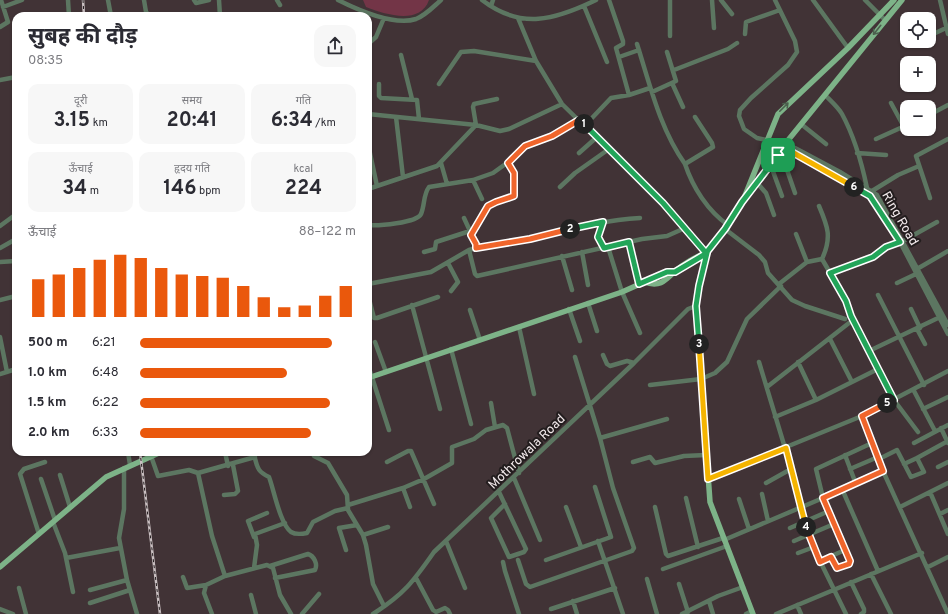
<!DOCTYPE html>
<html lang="hi">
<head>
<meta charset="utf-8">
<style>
	body { margin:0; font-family:Overpass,"Noto Sans Devanagari",sans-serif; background:#f7f7f7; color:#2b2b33; height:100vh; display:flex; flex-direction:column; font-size:15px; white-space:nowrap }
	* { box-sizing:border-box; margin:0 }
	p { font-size:13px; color:#7c7c81 }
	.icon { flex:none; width:22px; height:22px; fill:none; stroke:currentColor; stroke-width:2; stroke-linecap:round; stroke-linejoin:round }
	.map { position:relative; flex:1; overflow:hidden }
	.drawer { position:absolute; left:12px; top:12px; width:360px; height:444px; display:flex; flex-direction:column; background:#fff; border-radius:12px; box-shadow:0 1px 3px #0004 }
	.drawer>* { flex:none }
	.controls { position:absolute; left:900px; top:12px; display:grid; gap:8px }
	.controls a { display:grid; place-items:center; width:36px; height:36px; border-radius:8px; background:#fff; box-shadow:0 1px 3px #0004; font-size:20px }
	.pin { position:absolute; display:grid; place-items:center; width:34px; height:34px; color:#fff; margin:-17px; border-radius:8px; box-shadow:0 2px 6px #0006 }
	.km { position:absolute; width:20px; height:20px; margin:-10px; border-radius:50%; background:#222; color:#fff; font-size:11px; line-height:20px; text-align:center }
	.round { display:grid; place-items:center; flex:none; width:42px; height:42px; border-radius:12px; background:#f7f7f7 }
	.head { display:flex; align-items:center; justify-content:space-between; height:68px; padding:0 16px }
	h1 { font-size:22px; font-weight:700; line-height:30px }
	.figures { display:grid; grid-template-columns:repeat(3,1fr); gap:6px; height:68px; padding:4px 16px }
	.figures div { display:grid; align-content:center; border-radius:10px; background:#f7f7f7; text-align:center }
	.figures b { font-size:20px; font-weight:700 }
	.figures small { font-size:11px; font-weight:400 }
	.figures p { font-size:11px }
	.chart { height:112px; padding:8px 16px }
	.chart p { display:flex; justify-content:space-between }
	.chart svg { width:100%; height:72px; margin-top:4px; stroke:#ea580c; stroke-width:6 }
	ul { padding:0 16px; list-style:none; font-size:13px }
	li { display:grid; grid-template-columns:64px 48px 1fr; align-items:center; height:30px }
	li i { height:10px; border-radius:5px; background:#ea580c }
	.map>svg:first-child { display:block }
</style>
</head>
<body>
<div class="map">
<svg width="948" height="614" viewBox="0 0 948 614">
	<rect width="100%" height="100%" fill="#413336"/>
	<!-- green -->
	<path fill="#733547" d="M363 0H429C420 26 384 14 366 7Z"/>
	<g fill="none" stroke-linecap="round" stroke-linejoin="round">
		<!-- minor -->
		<path stroke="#5c7661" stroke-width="4.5" d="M68 0 69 16
			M108 0 111 16
			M144 0 146 12 150 16
			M194 0 196 3 209 0
			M219 0 220 16
			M277 0 280 5
			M338 0C358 10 394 26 416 19 426 15 433 7 441 0
			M482 0C521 30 555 20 596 0
			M609 0 623 41V44L616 48 629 95
			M670 0V36
			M712 0 714 28
			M721 0 732 14
			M775 0 795 41 797 52 788 65 751 98 740 110 739 116 744 129 757 138 785 144 795 148 840 172 877 195 948 325
			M813 0 848 48
			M865 0 885 20
			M940 0 948 34
			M491 6 493 0
			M584 6 607 62
			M3 7 22 0
			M518 18 536 61 562 104 663 203 706 253
			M0 27 8 22 1 0
			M745 34 746 22 780 10
			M929 36 946 28
			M368 44 376 37 384 18
			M637 44C650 85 660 129 685 164
			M401 55 412 99
			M619 57 639 50
			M674 70 728 49 737 43
			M0 80 16 77
			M672 83 683 107
			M379 84V96L381 98 417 100 419 119
			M439 84 461 52 474 51 536 61
			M652 92 676 81 667 52
			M825 95C831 101 838 107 842 114 854 136 862 164 867 188
			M891 103 904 127
			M368 114 476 125 500 131 509 129 562 104
			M929 115 948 105
			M396 117 403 177
			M695 117 712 143 713 147 685 164C693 188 708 211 728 225
			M592 118 611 98 629 95 650 88
			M801 124 826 144
			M876 139 907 125
			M368 144 377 186 368 189
			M782 146 870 196 900 242 948 334
			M579 153 597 137
			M857 153 886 155
			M778 155 786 167 795 193
			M441 163 447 184
			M771 166 782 196
			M758 184 766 193 774 215
			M377 186 437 166 476 125 473 107 474 104 497 99
			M560 187 575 173 609 149
			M872 191 898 175 919 166
			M930 198 916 156 948 139
			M482 199 473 180 493 173 511 160 525 146 556 134 579 120
			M464 218 476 244V248L469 250 475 274 477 276 642 239 667 236 685 228
			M603 222 598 237 604 248
			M368 225C377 226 417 223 421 214 425 205 423 195 429 187L473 180
			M0 226 15 215
			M725 229 759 255 765 262 768 273 792 300 805 306 845 319
			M796 234 807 262
			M471 235 488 206 514 196V173L508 163
			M903 241 937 222
			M629 242 639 284
			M608 247 622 292 640 333
			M0 248 16 239
			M476 248C531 242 584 221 640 218
			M424 252 435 249 436 242 470 231
			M582 252 588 285
			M562 256 572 290
			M822 259 843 295 851 316
			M0 262 16 261
			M448 263 458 282 451 291
			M917 269 948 251
			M830 273 873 257 886 247 900 242
			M897 283 916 274
			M368 284 431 272 469 250
			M779 284 807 262 822 259C832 237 828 227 819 206
			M368 295 374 318H377L438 297
			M878 295 924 385
			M0 300 16 296
			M588 303 597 331
			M412 305 440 409
			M569 309 580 341
			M911 309 920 328
			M470 310 480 340
			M853 319 894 400 918 432
			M519 327 534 394
			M917 329 925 344
			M0 337 7 372
			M830 339 852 382
			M375 342 386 372
			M451 349 471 424
			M869 351 938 318
			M603 355 607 364 610 366 627 361 634 363
			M759 362 785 448 804 522 820 561 846 614
			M798 362 816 400
			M368 365 389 430
			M0 374 16 369
			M650 385 701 379 715 373 727 362 747 319 781 286
			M767 387 849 323
			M914 391 935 431
			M491 403 495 427
			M923 409 948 397
			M862 416 883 471 948 614
			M775 417 816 400 878 369
			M941 428 948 443
			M600 438 667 419
			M914 443 948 425
			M128 452 130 465
			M225 452 228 466
			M253 452C258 466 255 470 269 477 274 490 280 524 291 532 296 535 302 534 307 533L313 522 335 511 348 508
			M312 452 314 456 328 463 347 495 348 510 363 535 366 545 373 584 384 606
			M845 455 856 484
			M151 456 158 476 189 470 198 473 212 536 225 576
			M917 458 948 441
			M879 459 897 450 911 477 924 472 917 458 904 464
			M387 462 408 451H411L434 504
			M633 462 650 457 655 463 684 456 706 455
			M938 467 948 462
			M124 468V509L119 538 127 580 137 614
			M850 469 878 457
			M198 473 255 457
			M60 475 70 507
			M514 478 540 540
			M41 479 55 520
			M708 479 862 416 948 371
			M766 483 791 469
			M403 488 410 507
			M842 489 878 571
			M499 492 525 547 526 549 524 552 509 557 491 518 505 504
			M930 492 948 534
			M762 494 768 521
			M224 495 235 494 238 491 233 465
			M686 498 698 547
			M739 499 749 529
			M348 505 403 488 424 479 452 463V447L474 439 486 430 503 425 507 428 519 473
			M566 507 581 547
			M655 507 666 554 668 556 723 538
			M900 507 948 483
			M940 514 948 510
			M53 522 65 553 73 592
			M790 528 829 511
			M39 534 20 474 24 469 45 462
			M363 535 388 527
			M254 537 248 521 267 513
			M724 540 823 498 883 471
			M446 541 465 588
			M598 541 623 614
			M794 541 834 524
			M346 550 339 528 357 525
			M798 553 814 547
			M831 557 838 568 850 562 823 498 816 469 872 443
			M66 558 120 548
			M518 560 526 584 530 587 632 551 634 548 613 488 600 438 575 357
			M546 560 611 537 595 487
			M820 561 845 550
			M503 562 505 571 519 614
			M270 566 308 554C314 556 318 564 315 570L275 578
			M928 567 948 557
			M254 568 257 545 255 534 285 523
			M663 569 727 546
			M871 574 891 614
			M183 577 187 588 206 585
			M416 578 433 610 436 612 445 608 448 610 450 614
			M647 579 657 614
			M851 582 864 609V612L861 614
			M679 584 688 612
			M19 588 26 614
			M90 590 127 580
			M251 595 256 614
			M573 601 577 614
			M709 601 713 614
			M90 603 130 590
			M797 605 801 614
			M0 609 13 614
			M551 609 615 588
			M212 614 204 593 206 585 225 576 267 565 273 568 280 595 291 614
			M302 614 319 594
			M373 614C404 594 413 582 434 552L634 363 688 309 696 306
			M682 614 718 596 743 587
			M746 614 752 611
			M776 614 922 553"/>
		<!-- major -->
		<path stroke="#7db388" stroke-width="5.5" d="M744 198 778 114 848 48 894 0
			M644 282C659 287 664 282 674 272 682 265 698 255 707 253
			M368 378 622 292 667 272H675
			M0 567 106 477 161 452
			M753 614 710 502 696 306 699 285 707 253 728 225 742 202 765 174 785 144 902 0"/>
		<!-- rail casing -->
		<g stroke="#cac0c2" stroke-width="2.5">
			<path id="rail" d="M83 0 84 16
				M140 452 160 614"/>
		</g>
		<!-- rail -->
		<use href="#rail" stroke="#231d1e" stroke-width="1" stroke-dasharray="3" stroke-linecap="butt"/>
	</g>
	<!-- one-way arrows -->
	<defs><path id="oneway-shaft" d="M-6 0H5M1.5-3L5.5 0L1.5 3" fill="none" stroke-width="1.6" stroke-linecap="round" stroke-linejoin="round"/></defs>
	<g stroke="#4c604e">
		<use href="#oneway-shaft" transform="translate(877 30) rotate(129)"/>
		<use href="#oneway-shaft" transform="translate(784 107) rotate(-45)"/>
	</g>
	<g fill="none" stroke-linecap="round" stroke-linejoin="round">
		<!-- split-1 casing -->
		<g stroke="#fff" stroke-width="8">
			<path id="split-1" d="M584 124 663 203 706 253 725 229 742 202 778 155"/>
		</g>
		<!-- split-2 casing -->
		<g stroke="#fff" stroke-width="8">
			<path id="split-2" d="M570 229 530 239 476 248V244L471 235 488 206 496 202 514 196V173L508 163 525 146 552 136 579 120 584 124"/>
		</g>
		<!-- split-3 casing -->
		<g stroke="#fff" stroke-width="8">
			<path id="split-3" d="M570 229 603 222 598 237 604 248 629 242 639 284 667 272H675L707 253 699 286 696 306 699 344"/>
		</g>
		<!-- split-4 casing -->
		<g stroke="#fff" stroke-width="8">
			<path id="split-4" d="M699 344 708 479 786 448 806 527"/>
		</g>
		<!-- split-5 casing -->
		<g stroke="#fff" stroke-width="8">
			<path id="split-5" d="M806 527 820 562 831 557 837 568 849 564 850 561 823 498 883 471 862 416 887 403"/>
		</g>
		<!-- split-6 casing -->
		<g stroke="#fff" stroke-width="8">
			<path id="split-6" d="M854 187 870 196 900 242 886 247 873 257 830 273 846 301 851 316 894 400 887 403"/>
		</g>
		<!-- split-7 casing -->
		<g stroke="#fff" stroke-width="8">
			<path id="split-7" d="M778 155 783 147 854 187"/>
		</g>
		<!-- split-1 -->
		<use href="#split-1" stroke="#22a559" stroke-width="5"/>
		<!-- split-2 -->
		<use href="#split-2" stroke="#f0652b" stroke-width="5"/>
		<!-- split-3 -->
		<use href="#split-3" stroke="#22a559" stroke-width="5"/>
		<!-- split-4 -->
		<use href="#split-4" stroke="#f5b400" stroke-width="5"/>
		<!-- split-5 -->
		<use href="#split-5" stroke="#f0652b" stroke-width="5"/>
		<!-- split-6 -->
		<use href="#split-6" stroke="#22a559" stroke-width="5"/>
		<!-- split-7 -->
		<use href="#split-7" stroke="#f5b400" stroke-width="5"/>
	</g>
	<g text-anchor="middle" stroke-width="4" stroke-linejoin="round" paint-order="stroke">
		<!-- street labels -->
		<g font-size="13" fill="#f2e9eb" stroke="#231d1e">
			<text transform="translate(901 218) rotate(60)" y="5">Ring Road</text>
			<text transform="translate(526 451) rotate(-44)" y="5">Mothrowala Road</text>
		</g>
	</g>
</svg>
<div class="controls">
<a><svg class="icon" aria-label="locate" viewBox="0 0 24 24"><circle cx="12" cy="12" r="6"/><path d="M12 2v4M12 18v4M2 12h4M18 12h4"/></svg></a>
<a>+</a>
<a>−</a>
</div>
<div class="pin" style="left:778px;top:155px;background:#1e9e55"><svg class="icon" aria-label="arrive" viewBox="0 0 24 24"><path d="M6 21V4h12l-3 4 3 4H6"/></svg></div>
<b class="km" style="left:584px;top:124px">1</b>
<b class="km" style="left:570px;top:229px">2</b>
<b class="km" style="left:699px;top:344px">3</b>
<b class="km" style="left:806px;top:527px">4</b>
<b class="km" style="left:887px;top:403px">5</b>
<b class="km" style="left:854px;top:187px">6</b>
<section class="drawer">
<div class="head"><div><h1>सुबह की दौड़</h1><p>08:35</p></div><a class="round"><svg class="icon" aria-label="share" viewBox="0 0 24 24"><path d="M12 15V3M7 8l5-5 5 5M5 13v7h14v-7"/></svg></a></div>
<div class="figures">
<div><p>दूरी</p><b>3.15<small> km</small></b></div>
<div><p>समय</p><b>20:41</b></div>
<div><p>गति</p><b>6:34<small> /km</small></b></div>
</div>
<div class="figures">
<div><p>ऊँचाई</p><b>34<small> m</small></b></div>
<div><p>हृदय गति</p><b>146<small> bpm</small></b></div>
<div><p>kcal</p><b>224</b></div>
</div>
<div class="chart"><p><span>ऊँचाई</span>88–122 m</p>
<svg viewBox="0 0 160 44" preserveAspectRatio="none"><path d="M5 44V21M15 44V18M25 44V14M35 44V9M45 44V6M55 44V8M65 44V14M75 44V18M85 44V19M95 44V20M105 44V25M115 44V32M125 44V38M135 44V37M145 44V31M155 44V25"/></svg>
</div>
<ul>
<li><b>500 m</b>6:21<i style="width:89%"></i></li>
<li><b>1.0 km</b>6:48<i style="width:68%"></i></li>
<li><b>1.5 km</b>6:22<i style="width:88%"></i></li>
<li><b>2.0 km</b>6:33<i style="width:79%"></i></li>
</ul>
</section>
</div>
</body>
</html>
